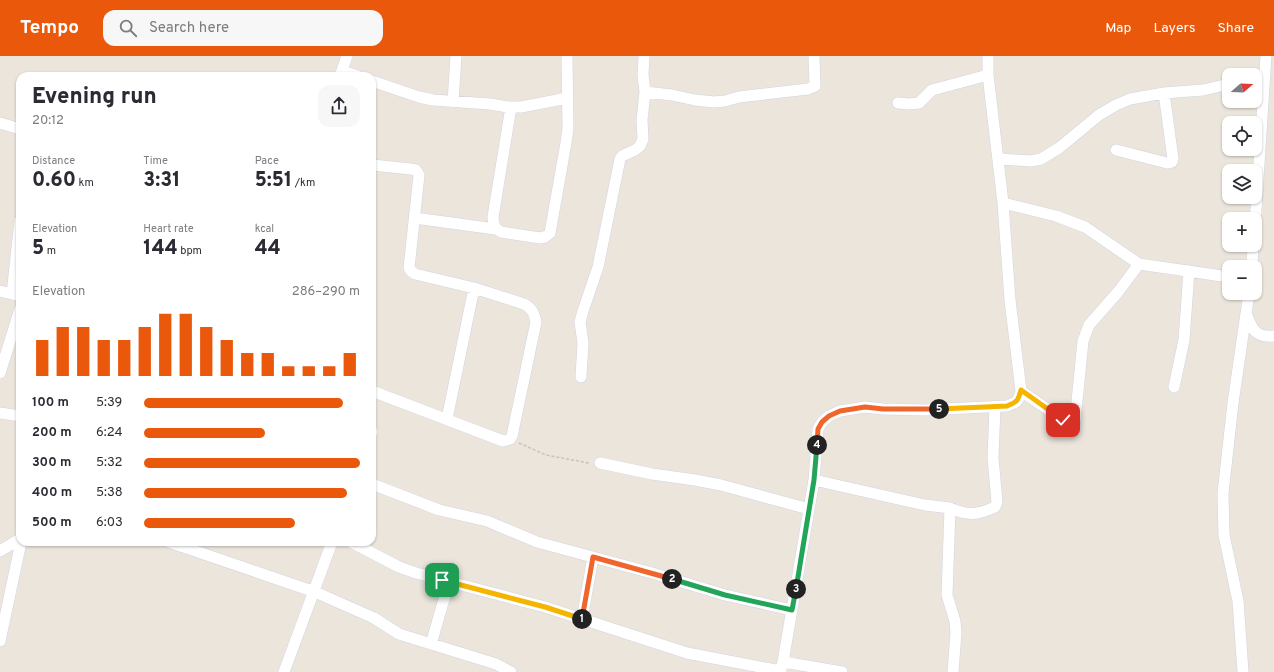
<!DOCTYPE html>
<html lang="en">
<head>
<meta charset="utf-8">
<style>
	body { margin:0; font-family:Overpass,sans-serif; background:#f7f7f7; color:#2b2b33; height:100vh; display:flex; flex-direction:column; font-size:15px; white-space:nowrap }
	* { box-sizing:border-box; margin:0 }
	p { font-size:13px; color:#7c7c81 }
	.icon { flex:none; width:22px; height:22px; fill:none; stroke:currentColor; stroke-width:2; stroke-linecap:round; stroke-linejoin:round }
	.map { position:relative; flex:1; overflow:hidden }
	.sheet { position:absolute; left:16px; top:16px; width:360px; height:474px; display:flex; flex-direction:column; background:#fff; border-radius:12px; box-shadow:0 1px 3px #0004 }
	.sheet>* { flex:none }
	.needle { width:26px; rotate:71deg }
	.fabs { position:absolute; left:1222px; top:12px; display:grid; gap:8px }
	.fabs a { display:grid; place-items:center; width:40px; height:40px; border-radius:8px; background:#fff; box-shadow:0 1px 3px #0004; font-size:20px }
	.pin { position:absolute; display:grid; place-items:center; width:34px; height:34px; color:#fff; margin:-17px; border-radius:8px; box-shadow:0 2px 6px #0006 }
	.km { position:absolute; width:20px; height:20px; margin:-10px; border-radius:50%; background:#222; color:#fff; font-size:11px; line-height:20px; text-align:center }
	.round { display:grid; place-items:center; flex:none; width:42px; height:42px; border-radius:12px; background:#f7f7f7 }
	.head { display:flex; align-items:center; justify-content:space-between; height:68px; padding:0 16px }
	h1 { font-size:22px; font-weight:800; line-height:30px }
	.stats { display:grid; grid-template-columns:repeat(3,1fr); gap:6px; height:68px; padding:4px 16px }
	.stats div { display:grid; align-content:center }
	.stats b { font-size:20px; font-weight:800 }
	.stats small { font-size:11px; font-weight:400 }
	.stats p { font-size:11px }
	.chart { height:112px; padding:8px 16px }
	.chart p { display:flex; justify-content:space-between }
	.chart svg { width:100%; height:72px; margin-top:4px; stroke:#ea580c; stroke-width:6 }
	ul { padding:0 16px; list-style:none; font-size:13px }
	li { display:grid; grid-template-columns:64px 48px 1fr; align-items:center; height:30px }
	li i { height:10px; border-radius:5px; background:#ea580c }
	header { display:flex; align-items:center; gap:24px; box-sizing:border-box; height:56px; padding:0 20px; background:#ea580c; color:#fff }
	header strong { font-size:19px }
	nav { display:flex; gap:22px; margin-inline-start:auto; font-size:14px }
	.search { width:280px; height:36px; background:#f7f7f7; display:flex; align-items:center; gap:10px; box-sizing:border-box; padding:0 14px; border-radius:12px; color:#7c7c81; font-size:15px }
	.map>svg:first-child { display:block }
</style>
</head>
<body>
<header>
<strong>Tempo</strong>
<div class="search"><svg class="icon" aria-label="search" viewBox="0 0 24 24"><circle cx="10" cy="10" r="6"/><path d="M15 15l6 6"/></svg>Search here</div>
<nav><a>Map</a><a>Layers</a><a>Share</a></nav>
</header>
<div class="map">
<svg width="1274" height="616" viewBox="0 0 1274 616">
	<rect width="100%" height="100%" fill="#ece5dc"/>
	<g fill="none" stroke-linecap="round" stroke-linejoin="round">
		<!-- minor casing -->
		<g stroke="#d1d4e3" stroke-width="12">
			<path id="minor" d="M342 15 358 20
				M340 20 347 0
				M372 25 419 41 433 44 490 48 508 51H521L568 42
				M645 36 672 39 695 44 714 46 725 45 739 41 808 33 815 30 814 0
				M453 46 456 0
				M898 47 909 48 919 47 932 34 988 19
				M511 51 493 161C494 169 494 172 501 176L540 182 545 181 550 177 566 87 568 72 567 0
				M0 67 20 73
				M1116 94 1167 107 1172 106 1173 103 1164 37
				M999 103 1031 105 1041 103 1059 92 1099 59 1116 49 1130 43 1164 37 1203 34 1229 28
				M372 109 411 113 416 114 419 119 409 212 411 215 415 218 474 232 524 248C532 252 534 257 536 266L512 380 510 383 503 385 372 335
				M1003 147 1056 160 1085 171 1139 208 1229 221
				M415 162 495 173
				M1255 169 1266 0
				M1252 211 1253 189
				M0 235 20 240
				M12 238 20 164
				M1246 257C1252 273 1255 282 1274 280
				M0 317 20 253
				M581 321 583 287 580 266 583 255 598 211 620 103 622 100 635 94 640 90 643 83 642 64 645 36 643 19 644 0
				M1174 331 1184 284 1189 215
				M1021 335 1063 364 1069 367 1075 365 1083 285 1089 269 1118 236 1139 208
				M0 357 20 360
				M447 363 474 232
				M372 375V377
				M600 407 652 418 695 424 721 429 809 453
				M814 424 925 449 950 452 947 539 955 565 956 577 953 616
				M372 428 439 454 487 465 537 486 652 517 725 539 792 554
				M950 452C968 460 977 459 995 451L997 446 993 402 995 351
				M169 486 315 536 374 562 399 578 496 608 511 616
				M351 486 399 511 416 517 545 551 687 597 781 615
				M0 495 20 483
				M582 563 593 501
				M0 585 21 486
				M431 588 449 526
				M783 606 842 616
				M284 616 332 486
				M780 616 783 606 814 424 818 373 822 366 829 360 840 355 865 351 883 353 924 354 1007 350 1016 346 1019 342 1021 335 1010 244 1003 147 988 19V0
				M1243 616 1238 545 1224 479 1223 437 1233 347 1249 237"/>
		</g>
		<!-- path -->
		<path stroke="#c3c3c3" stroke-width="1.5" stroke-dasharray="3 2" stroke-linecap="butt" d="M519 387 546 399 589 407"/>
		<!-- minor -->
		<use href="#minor" stroke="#fff" stroke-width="11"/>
	</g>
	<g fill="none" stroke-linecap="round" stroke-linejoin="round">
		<!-- split-1 casing -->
		<g stroke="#fff" stroke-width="8">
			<path id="split-1" d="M442 524 545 551 582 563"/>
		</g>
		<!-- split-2 casing -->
		<g stroke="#fff" stroke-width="8">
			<path id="split-2" d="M582 563 593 501 672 523"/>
		</g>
		<!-- split-3 casing -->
		<g stroke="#fff" stroke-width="8">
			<path id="split-3" d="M672 523 725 539 792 554 796 533"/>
		</g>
		<!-- split-4 casing -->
		<g stroke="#fff" stroke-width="8">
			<path id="split-4" d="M796 533 814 424 817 389"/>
		</g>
		<!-- split-5 casing -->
		<g stroke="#fff" stroke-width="8">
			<path id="split-5" d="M817 389 818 373 822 366 829 360 840 355 865 351 883 353H939"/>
		</g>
		<!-- split-6 casing -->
		<g stroke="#fff" stroke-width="8">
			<path id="split-6" d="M939 353 1007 350C1017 346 1018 345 1021 334L1063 364"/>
		</g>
		<!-- split-1 -->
		<use href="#split-1" stroke="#f5b400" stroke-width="5"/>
		<!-- split-2 -->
		<use href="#split-2" stroke="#f0652b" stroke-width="5"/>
		<!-- split-3 -->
		<use href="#split-3" stroke="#22a559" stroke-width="5"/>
		<!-- split-4 -->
		<use href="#split-4" stroke="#22a559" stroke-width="5"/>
		<!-- split-5 -->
		<use href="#split-5" stroke="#f0652b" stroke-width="5"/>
		<!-- split-6 -->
		<use href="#split-6" stroke="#f5b400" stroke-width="5"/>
	</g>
</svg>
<div class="fabs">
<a><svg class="needle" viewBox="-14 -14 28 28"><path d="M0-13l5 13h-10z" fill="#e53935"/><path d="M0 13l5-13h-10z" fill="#7c7c81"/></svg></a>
<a><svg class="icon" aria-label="locate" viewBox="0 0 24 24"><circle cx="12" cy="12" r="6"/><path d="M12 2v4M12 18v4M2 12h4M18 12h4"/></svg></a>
<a><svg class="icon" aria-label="layers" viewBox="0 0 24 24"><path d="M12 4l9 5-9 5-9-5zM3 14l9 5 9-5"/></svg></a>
<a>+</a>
<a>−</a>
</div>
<div class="pin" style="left:442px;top:524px;background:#1e9e55"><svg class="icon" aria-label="arrive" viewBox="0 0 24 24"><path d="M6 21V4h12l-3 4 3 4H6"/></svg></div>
<div class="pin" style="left:1063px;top:364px;background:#d93025"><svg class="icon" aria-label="check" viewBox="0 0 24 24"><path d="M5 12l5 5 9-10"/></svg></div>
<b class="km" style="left:582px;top:563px">1</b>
<b class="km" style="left:672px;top:523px">2</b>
<b class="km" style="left:796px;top:533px">3</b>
<b class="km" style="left:817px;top:389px">4</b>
<b class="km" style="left:939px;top:353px">5</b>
<section class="sheet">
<div class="head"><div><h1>Evening run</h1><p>20:12</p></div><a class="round"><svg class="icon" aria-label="share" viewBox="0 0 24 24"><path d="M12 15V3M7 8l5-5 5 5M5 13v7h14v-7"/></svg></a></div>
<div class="stats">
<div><p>Distance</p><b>0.60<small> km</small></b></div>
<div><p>Time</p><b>3:31</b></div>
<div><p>Pace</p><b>5:51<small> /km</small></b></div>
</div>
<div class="stats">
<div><p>Elevation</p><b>5<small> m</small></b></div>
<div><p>Heart rate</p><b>144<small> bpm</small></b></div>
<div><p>kcal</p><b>44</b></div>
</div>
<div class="chart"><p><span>Elevation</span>286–290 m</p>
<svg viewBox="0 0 160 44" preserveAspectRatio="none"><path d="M5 44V22M15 44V14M25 44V14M35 44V22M45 44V22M55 44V14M65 44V6M75 44V6M85 44V14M95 44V22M105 44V30M115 44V30M125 44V38M135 44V38M145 44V38M155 44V30"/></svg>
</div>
<ul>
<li><b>100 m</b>5:39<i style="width:92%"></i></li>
<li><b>200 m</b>6:24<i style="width:56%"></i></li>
<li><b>300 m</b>5:32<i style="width:100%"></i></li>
<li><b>400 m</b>5:38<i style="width:94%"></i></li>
<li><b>500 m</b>6:03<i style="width:70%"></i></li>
</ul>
</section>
</div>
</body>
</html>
